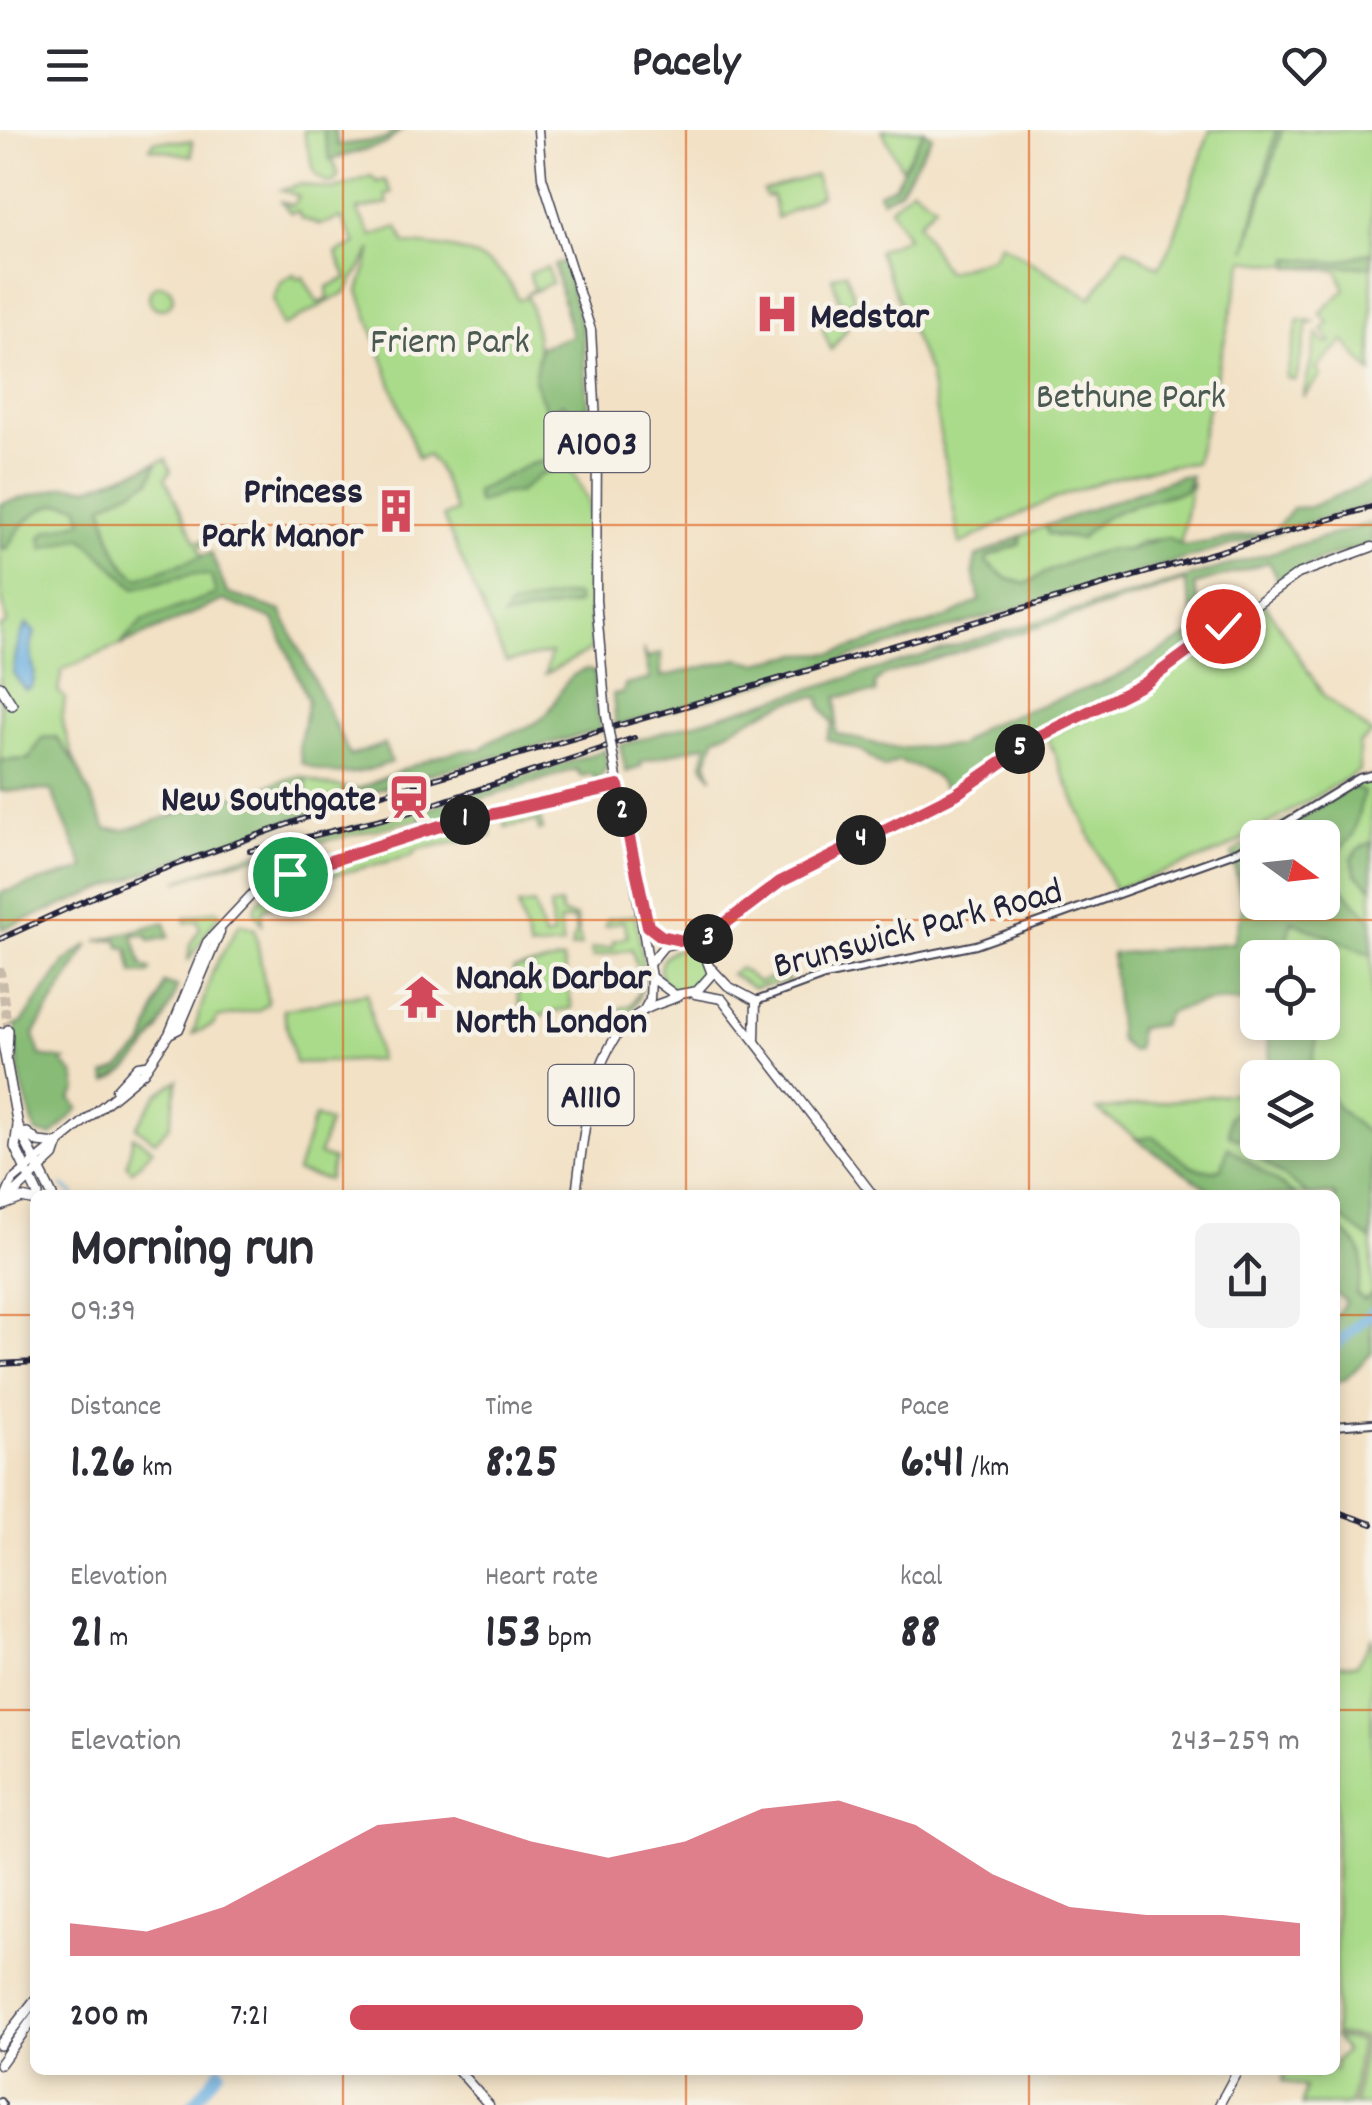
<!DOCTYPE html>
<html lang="en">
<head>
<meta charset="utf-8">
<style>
	body { margin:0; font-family:Dekko,sans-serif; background:#f2f2f3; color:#2b2b33; height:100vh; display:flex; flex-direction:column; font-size:38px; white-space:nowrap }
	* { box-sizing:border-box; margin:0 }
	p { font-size:32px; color:#7c7c81 }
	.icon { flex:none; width:55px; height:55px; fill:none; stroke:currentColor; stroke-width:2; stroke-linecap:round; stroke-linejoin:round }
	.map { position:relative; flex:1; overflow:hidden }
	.drawer { position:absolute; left:30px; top:1060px; width:1310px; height:885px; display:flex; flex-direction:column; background:#fff; border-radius:15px; box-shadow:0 5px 15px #0003 }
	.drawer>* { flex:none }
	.needle { width:65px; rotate:105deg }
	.buttons { position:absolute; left:1240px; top:690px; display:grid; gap:20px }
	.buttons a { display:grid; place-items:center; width:100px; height:100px; border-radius:15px; background:#fff; box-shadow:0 5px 15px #0003; font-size:50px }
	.pin { position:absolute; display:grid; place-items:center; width:85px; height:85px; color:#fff; margin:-42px; border:5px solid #fff; border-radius:50%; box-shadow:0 2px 10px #0007 }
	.km { position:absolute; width:50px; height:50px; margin:-25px; border-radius:50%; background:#222; color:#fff; font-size:28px; line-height:50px; text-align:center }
	.round { display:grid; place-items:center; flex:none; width:105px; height:105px; border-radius:15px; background:#f2f2f3 }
	.headline { display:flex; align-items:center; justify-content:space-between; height:170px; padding:0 40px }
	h1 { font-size:55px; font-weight:700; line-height:75px }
	.metrics { display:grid; grid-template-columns:repeat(3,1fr); gap:15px; height:170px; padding:10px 40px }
	.metrics div { display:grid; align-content:center }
	.metrics b { font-size:50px; font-weight:700 }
	.metrics small { font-size:28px; font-weight:400 }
	.metrics p { font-size:28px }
	.chart { height:280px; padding:20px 40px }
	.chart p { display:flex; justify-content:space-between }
	.chart svg { width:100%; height:180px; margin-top:10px; fill:#d1495b; opacity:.7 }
	ul { padding:0 40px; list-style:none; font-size:32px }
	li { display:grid; grid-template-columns:160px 120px 1fr; align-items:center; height:75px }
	li i { height:25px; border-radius:12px; background:#d1495b }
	header { display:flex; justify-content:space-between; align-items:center; height:130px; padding:0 40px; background:#fff; font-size:45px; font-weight:700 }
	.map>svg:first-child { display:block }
</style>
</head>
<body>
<header><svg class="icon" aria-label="menu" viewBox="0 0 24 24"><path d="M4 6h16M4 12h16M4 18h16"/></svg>Pacely<svg class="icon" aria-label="heart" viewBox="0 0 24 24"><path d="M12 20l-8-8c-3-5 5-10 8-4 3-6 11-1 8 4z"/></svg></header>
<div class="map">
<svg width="1372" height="1975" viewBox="0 0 1372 1975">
	<rect width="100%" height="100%" fill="#f7f3e8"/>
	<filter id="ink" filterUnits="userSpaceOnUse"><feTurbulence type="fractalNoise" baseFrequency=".01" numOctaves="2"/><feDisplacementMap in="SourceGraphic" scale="20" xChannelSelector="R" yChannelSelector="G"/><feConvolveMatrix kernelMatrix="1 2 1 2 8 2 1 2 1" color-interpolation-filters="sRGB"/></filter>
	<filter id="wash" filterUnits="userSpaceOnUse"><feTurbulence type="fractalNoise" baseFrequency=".0048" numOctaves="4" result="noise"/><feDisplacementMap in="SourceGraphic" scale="40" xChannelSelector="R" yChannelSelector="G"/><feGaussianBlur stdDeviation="2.25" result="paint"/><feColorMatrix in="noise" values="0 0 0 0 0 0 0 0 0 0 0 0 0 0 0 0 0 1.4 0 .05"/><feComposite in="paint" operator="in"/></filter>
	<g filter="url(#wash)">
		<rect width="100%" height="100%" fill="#f2e1c5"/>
		<!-- green -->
		<path fill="#aadb8a" stroke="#667e62" stroke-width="2.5" d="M303 0H323L338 46 334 52 327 53 315 44Z
			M882 0H924L902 39Z
			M1210 0H1372V243L1344 211 1317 238 1321 246 1303 267 1317 204 1325 213 1332 212 1322 200 1329 193 1320 183 1345 160 1338 141 1244 130 1195 333C1113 339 1031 376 960 415L929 243 878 121 907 107 890 78 912 58 935 75 918 93 946 142 993 127 1000 113 1091 168 1125 118 1159 137 1172 113Z
			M154 11H192V26L150 18Z
			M815 45 821 65 777 88 772 65 766 67 763 61Z
			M371 46 377 52 385 50 392 63 386 65 388 74 357 80 372 106 398 97 405 114C452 116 499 122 518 169L527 167 531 177 554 307 588 371 591 520 545 544 551 523 506 532 443 387 456 381 437 336 427 325 418 329 359 161 372 119 346 162 282 197 273 168 281 152 294 144 297 149 303 147 318 173 328 169 327 157 347 148 336 123 356 114 341 88 320 95 301 88 298 81 291 83 280 71 293 76 299 66 281 60 300 54 333 60Z
			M547 137 552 153 525 165 534 159 529 143Z
			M846 142 855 170 841 175 832 147Z
			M149 167a12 12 0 1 1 24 0a12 12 0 1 1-24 0Z
			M841 183 847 199 831 220 823 200 825 188Z
			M1299 190 1316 192 1308 194 1296 250 1286 248Z
			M166 329 171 341 165 348 196 412 202 410 204 414 198 417 202 426 211 423 228 468 62 540 58 561 65 568 62 592 75 632 55 607 42 608 29 629 0 631V497L7 494 0 459V417L7 419 16 400 67 356 89 358Z
			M1192 352 1180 416 1168 407 1140 412 1127 421C1105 415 1046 441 1026 454L1008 449 986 432 988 427 1020 414 1022 406 1045 396 1054 406 1081 409C1104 378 1149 371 1185 361Z
			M1265 474 1324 566 1372 604 1359 614V641L1222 721 1114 760 1047 607 1146 557Z
			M1372 646V1163L1365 1170 1335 1148V1065H1217L1097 980 1257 960 1258 1012H1322V948L1272 947 1266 893 1322 892V828H1258L1257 844 1232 724 1257 708 1258 772H1322V708L1259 707 1359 649Z
			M306 648 324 655 352 658 324 671 307 672Z
			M539 679 543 700 539 701 537 691 505 697V687Z
			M424 680 419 689 235 732 178 751 238 728Z
			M489 692 492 706 418 719 411 726 305 752 262 781V794L254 781C263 738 446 703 489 692Z
			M534 774 544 808 553 806 550 776 560 774 562 784 576 787 581 816 571 818 576 801 573 789 559 792 563 816 530 819 518 776Z
			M216 780 220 783 188 831 190 814 200 799 198 790 186 793 185 788Z
			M635 785C642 826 653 859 624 890L621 878 631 875 642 857 632 819 593 827 591 819 613 817V811L628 807 623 791 605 796 607 789Z
			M240 793 255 799 268 873 259 880 217 888 213 895 193 904 213 840Z
			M660 840a21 21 0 1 1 42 0a21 21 0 1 1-42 0Z
			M563 830 572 878 523 890 513 840Z
			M779 835 789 851 753 858 731 844 740 838 758 852 779 846 777 837H770Z
			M367 863 379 930 295 933 283 880Z
			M178 950 170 995 155 1011 136 997 157 965Z
			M314 987 329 992 319 1025 333 1030 328 1050 297 1042Z
			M133 1006 153 1019 132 1041 127 1035Z
			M1372 1508V1975H1354L1365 1908 1335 1904V1534H1357Z
			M1335 1907 1361 1911 1350 1975H1302L1305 1957 1283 1951 1285 1940H1312L1314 1945 1317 1940H1335V1931L1345 1922Z"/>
		<!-- forest -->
		<path fill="#87bb76" stroke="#546e58" stroke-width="2.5" fill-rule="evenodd" d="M323 0H335L338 15 386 9 393 0H401L386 14 330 30Z
			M924 0 932 6 899 61 882 70 878 63 894 56Z
			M1276 0H1282L1246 121Z
			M1372 122V136L1290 137V128L1337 132Z
			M564 132 583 203 590 292 582 297 563 273 548 284 534 250 540 217 572 206 554 135Z
			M557 327 560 337 540 345 518 363H504L478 373 475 362 528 335Z
			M157 333 150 351 103 375C107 398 117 437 139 448L211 423 227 463 281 481 350 626 384 614 391 632C358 645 335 650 302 633L299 618 308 570 274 490 223 470 119 516 143 490 216 464 211 446 193 444 135 458 82 407 43 419 41 407 47 401 83 391 78 376C46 366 20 392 7 419L0 416V374L67 356 89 358Z
			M1180 346H1191L1185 361C1149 371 1104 378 1081 409L1048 404 1045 396Z
			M1372 351V374L616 596 613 564 623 563 625 555 650 549 643 518 647 528 661 523V547L738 529 757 533 799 524 835 523 946 488 980 470 973 441 976 427 1022 406 1020 414 988 427 986 432 1008 449 1026 454C1047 440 1084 425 1107 420 1115 418 1124 422 1131 419 1144 414 1153 410 1168 407L1184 416 1274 401 1293 378 1310 377Z
			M1372 393V413L1318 431 1279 452 1269 432 1194 455 1205 502 1203 508 1138 555 1051 594 947 663C935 639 920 639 898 631L884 638 862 621 827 609 833 594 821 576 820 568C796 561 739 595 715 608L707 631 712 648 703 634 707 614 641 632V637L626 642 620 615ZM1185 451 1197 501 1112 549 984 596 958 616 893 618 836 604 837 567 876 563 875 553 884 545Z
			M565 465 577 466V474L503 488 509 477Z
			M587 539 595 542V576L602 600 406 650 190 725 2 799 0 763 85 739 51 660 0 661V631L29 629 42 608 56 607 75 632 106 699 126 700 298 646 306 648 308 672C362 669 420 619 482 619 498 603 521 603 540 590 561 575 557 547 587 539Z
			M605 620 607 638 597 651 592 644 581 646 576 639 453 678 455 685 421 694 424 680Z
			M1352 656 1364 662 1353 705 1323 738 1372 790V825L1292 791 1281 827 1258 828 1257 876C1223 866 1201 871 1168 883L1161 895 1138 898 1137 919 1130 921 1119 910 1112 824 1233 813 1243 776 1234 729 1257 718 1258 772H1322V708L1274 707Z
			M1372 712V758L1356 744 1351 729 1359 718Z
			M165 792 169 807 150 811 147 805H133L142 835 151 840 148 844 133 843 128 819 120 817 117 809 97 811Z
			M89 814 34 904 40 926 66 930 63 933 74 945 77 960 71 969 79 978 52 1006 36 1003 21 953 13 897 22 893 66 831Z
			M164 853 177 857C167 891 141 938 107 952L105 945 119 939 144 915Z
			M1266 893H1307L1318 901 1312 934 1317 947H1272Z
			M1323 955 1338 978 1371 1006 1372 1111 1335 1083V1065H1308L1261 1029 1265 1019 1261 1013 1322 1012Z
			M1242 977 1257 984V1011L1251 1013 1229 1005V987Z
			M1153 1006C1172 1021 1197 1049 1222 1038L1228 1017 1295 1065H1217L1136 1009Z
			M1335 1095C1366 1119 1367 1125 1356 1164L1365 1170 1372 1164V1223L1346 1249 1335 1253V1188L1346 1171 1335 1163Z"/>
		<!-- water -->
		<path fill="#6cb0e1" stroke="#47698e" stroke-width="2.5" d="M27 494 35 503C24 528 41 538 31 558L25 560 13 543C15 528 18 506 27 494Z"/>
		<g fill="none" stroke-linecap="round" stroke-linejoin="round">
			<!-- stream -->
			<path stroke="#6cb0e1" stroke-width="2.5" d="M63 1055 74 1065"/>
			<!-- river -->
			<path stroke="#6cb0e1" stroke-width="11" d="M1335 1216 1372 1182
				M192 1975 220 1940"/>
		</g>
	</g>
	<g filter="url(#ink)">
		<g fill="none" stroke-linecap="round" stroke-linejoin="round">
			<!-- trunk-tunnel -->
			<path stroke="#c8bba9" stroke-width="9" stroke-dasharray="9 4.5" stroke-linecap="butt" d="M0 838 8 900"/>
			<!-- tertiary casing -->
			<g stroke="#413f50" stroke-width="10">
				<path id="tertiary" d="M1261 708 1359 648 1372 645
					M756 871 824 846 976 815 1238 721 1258 709
					M1335 1296 1372 1293
					M0 1972 2 1975"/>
			</g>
			<!-- secondary casing -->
			<g stroke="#413f50" stroke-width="11">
				<path id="secondary" d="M458 1940 489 1975"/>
			</g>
			<!-- primary casing -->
			<g stroke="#413f50" stroke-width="11">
				<path id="primary" d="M538 0 542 47 591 200 597 311 596 470 606 585
					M614 631 651 847 675 865 697 861 712 844 704 823 654 802 642 782
					M688 815 703 812 780 752 918 685 1040 606 1145 554 1298 444 1372 417
					M708 830 720 803
					M650 833 664 816 677 813
					M712 839 728 856 756 871 755 910
					M695 864 722 869 873 1065
					M644 880 650 869 651 847
					M169 904 207 812 256 760 306 738 440 697 618 656
					M116 960 138 936 145 935
					M576 1065C583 1012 589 911 643 881 654 874 667 872 679 866
					M5 1072 54 1026 58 1014
					M3 1073 13 1050 144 942 169 904 179 899 220 802
					M1219 1975 1238 1940"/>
			</g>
			<!-- trunk casing -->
			<g stroke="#413f50" stroke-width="12">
				<path id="trunk" d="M0 556 12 575
					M1 903 18 996 15 1017 38 1065
					M7 923 8 900
					M18 996 52 1065
					M27 1003 38 1012 58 1014
					M1 1076 22 1068 35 1071
					M0 1915 35 1870
					M0 1934 35 1886"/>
			</g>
			<!-- tertiary -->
			<use href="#tertiary" stroke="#fff" stroke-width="6"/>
			<!-- secondary -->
			<use href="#secondary" stroke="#fff" stroke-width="8"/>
			<!-- primary -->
			<use href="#primary" stroke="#fff" stroke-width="8"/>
			<!-- trunk -->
			<use href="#trunk" stroke="#fff" stroke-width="9"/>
			<!-- rail casing -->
			<g stroke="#22223b" stroke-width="6">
				<path id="rail" d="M250 721 410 682 634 608
					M0 809 119 755 330 679 1372 377
					M0 1234 35 1232
					M1335 1381 1372 1394"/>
			</g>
			<!-- rail -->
			<use href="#rail" stroke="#f7f3e8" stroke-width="2.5" stroke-dasharray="8" stroke-linecap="butt"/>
			<!-- primary-bridge casing -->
			<g stroke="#413f50" stroke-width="11" stroke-linecap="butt">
				<path id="primary-bridge" d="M606 585 614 631"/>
			</g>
			<!-- primary-bridge -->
			<use href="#primary-bridge" stroke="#fff" stroke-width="8"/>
		</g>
	</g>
	<g fill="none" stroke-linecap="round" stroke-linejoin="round" filter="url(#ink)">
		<!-- route casing -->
		<g stroke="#fff" stroke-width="20">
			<path id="route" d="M290 744 440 696 618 656 648 796 661 806 698 814 780 752 956 664 1040 606 1144 554 1223 496"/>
		</g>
		<!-- route -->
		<use href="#route" stroke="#d1495b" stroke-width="12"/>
	</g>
	<!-- grid -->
	<path fill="none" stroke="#de560e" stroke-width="2.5" stroke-opacity="0.55" d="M343 0V1065M686 0V1065M1029 0V1065M0 395H1372M0 790H1372M0 1185H35M1335 1185H1372M0 1580H35M1335 1580H1372M343 1940V1975M686 1940V1975M1029 1940V1975"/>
	<!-- icons -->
	<defs>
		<g id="hospital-bare" transform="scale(3.45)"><path d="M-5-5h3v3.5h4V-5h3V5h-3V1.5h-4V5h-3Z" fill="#d1495b" stroke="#f7f3e8" stroke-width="2.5" paint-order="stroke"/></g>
		<g id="building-bare" transform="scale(3.45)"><path d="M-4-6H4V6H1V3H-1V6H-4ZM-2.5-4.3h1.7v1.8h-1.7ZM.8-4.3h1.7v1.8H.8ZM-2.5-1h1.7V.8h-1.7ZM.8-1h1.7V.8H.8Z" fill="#d1495b" stroke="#f7f3e8" stroke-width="2.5" paint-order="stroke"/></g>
		<g id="station-bare" transform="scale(3.45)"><path d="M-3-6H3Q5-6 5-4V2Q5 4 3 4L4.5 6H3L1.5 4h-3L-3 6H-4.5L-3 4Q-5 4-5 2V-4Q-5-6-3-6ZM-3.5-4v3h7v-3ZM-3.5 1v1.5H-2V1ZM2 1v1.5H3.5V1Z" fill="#d1495b" stroke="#f7f3e8" stroke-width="2.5" paint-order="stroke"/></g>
		<g id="temple-bare" transform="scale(3.45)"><path d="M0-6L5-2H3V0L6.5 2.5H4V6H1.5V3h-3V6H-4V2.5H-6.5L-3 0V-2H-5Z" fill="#d1495b" stroke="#f7f3e8" stroke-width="2.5" paint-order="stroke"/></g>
	</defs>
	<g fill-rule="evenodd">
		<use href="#hospital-bare" x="777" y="184"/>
		<use href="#building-bare" x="396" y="381"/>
		<use href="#station-bare" x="409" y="667"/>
		<use href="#temple-bare" x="422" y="867"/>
	</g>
	<g text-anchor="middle" stroke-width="9" stroke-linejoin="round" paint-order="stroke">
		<!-- shield labels -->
		<g fill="#f7f3e8" stroke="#62616f" stroke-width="2.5">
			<rect x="544.5" y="282" width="105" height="60" rx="8"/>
			<rect x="548.5" y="935" width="85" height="60" rx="8"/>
		</g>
		<g font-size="35" font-weight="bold" fill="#22223b">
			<text x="597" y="324">A1003</text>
			<text x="591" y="977">A1110</text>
		</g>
		<!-- poi labels -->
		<g font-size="38" font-weight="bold" fill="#22223b" stroke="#f7f3e8" text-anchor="start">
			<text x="810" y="197">Medstar</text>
			<text x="363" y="372" text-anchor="end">Princess<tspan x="363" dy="44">Park Manor</tspan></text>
			<text x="376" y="680" text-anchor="end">New Southgate</text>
			<text x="455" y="858">Nanak Darbar<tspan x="455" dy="44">North London</tspan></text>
		</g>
		<!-- park labels -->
		<g font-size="38" fill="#4b5a53" stroke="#f7f3e8">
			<text x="450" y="222">Friern Park</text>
			<text x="1131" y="277">Bethune Park</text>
		</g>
		<!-- street labels -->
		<g font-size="38" fill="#22223b" stroke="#f7f3e8">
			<text transform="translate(917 796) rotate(-15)" y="13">Brunswick Park Road</text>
		</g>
	</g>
</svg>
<div class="buttons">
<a><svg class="needle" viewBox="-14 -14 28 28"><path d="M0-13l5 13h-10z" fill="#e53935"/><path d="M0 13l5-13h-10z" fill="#7c7c81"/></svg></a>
<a><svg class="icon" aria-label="locate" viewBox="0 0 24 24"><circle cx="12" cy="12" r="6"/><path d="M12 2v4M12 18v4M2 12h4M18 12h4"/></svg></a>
<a><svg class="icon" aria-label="layers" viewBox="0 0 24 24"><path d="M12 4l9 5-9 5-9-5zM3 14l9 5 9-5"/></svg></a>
</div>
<div class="pin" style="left:290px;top:744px;background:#1e9e55"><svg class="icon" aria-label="arrive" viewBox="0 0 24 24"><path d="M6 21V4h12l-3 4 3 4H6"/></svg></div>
<div class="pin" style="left:1223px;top:496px;background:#d93025"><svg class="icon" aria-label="check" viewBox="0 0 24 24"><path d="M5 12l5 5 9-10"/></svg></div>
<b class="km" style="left:465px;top:690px">1</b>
<b class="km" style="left:622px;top:682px">2</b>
<b class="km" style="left:708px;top:809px">3</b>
<b class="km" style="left:861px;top:710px">4</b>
<b class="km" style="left:1020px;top:619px">5</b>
<section class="drawer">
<div class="headline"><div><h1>Morning run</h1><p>09:39</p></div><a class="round"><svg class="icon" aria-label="share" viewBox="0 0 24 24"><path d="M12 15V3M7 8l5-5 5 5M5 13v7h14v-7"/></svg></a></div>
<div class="metrics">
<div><p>Distance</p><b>1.26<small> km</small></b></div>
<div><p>Time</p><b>8:25</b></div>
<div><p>Pace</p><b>6:41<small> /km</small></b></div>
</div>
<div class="metrics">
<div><p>Elevation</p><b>21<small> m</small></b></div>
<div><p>Heart rate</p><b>153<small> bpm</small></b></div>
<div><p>kcal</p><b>88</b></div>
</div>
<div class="chart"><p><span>Elevation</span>243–259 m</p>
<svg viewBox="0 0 160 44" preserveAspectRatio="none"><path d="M0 44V36L10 38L20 32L30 22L40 12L50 10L60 16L70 20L80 16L90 8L100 6L110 12L120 24L130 32L140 34L150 34L160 36V44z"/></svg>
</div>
<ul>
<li><b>200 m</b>7:21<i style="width:54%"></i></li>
</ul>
</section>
</div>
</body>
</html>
